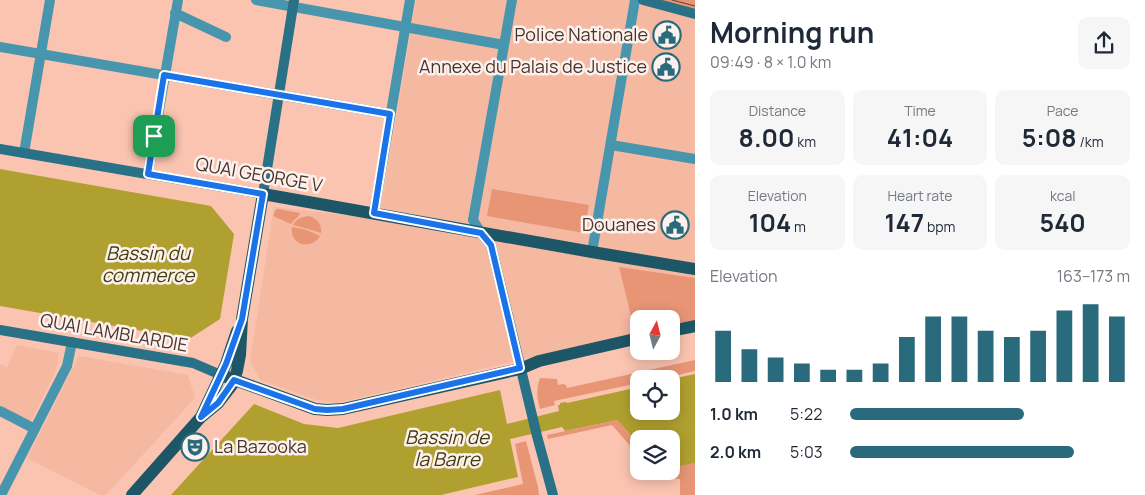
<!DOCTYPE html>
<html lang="en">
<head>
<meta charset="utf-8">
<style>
	body { margin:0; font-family:Manrope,sans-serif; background:#f6f6f7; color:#1f2937; height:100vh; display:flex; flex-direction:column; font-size:19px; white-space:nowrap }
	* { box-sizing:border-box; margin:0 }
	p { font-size:16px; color:#747a83 }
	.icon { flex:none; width:28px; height:28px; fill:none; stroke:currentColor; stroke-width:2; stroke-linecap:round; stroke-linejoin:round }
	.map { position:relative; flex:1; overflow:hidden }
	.panel { display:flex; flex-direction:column; background:#fff; width:450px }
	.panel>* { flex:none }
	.needle { width:32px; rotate:7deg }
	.controls { position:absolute; left:630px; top:310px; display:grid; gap:10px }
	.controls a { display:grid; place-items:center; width:50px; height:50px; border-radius:10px; background:#fff; box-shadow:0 2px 12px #0003; font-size:25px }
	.pin { position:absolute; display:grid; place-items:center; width:42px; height:42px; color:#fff; margin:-21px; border-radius:10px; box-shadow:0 2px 8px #0006 }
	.round { display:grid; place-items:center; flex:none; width:52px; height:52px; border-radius:10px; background:#f6f6f7 }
	.overview { display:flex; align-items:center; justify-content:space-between; height:85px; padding:0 15px }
	h1 { font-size:28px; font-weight:700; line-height:38px }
	.figures { display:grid; grid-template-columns:repeat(3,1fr); gap:8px; height:85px; padding:5px 15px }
	.figures div { display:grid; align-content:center; border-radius:10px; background:#f6f6f7; text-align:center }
	.figures b { font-size:25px; font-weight:700 }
	.figures small { font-size:14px; font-weight:400 }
	.figures p { font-size:14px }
	.chart { height:140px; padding:10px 15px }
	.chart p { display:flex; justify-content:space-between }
	.chart svg { width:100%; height:90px; margin-top:5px; stroke:#296a7d; stroke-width:6 }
	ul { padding:0 15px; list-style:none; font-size:16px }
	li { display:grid; grid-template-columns:80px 60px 1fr; align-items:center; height:38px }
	li i { height:12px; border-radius:6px; background:#296a7d }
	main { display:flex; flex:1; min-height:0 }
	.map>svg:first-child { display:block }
</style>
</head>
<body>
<main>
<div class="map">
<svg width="695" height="495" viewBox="0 0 695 495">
	<rect width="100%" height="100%" fill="#fbc4b1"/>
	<!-- built -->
	<path fill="#f5b8a1" d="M416 0H695V319H639V332L337 403 316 400 260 380 250 361 274 207 379 219Z
		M17 345 59 353 55 373 32 419 28 421 0 407V364L7 367Z
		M79 356 188 375 195 398 106 495H100L27 458Z"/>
	<!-- green -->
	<path fill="#e89576" d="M653 0H695V11Z
		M492 189 589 205 584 233 487 216Z
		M277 209H278L300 213C299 217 293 220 291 224L273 216 275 211Z
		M309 216C317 219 322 224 321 233L308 229 293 225C296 219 301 217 309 216Z
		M292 227 307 230 320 236C311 251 289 245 292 227Z
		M619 267 695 278V323L671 325V319H639V331L635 332Z
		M695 360V371L661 379H639V383L554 401 555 405 540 409C537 398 536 389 540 378L557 379 558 385 563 384 566 385 567 388Z
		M617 420 639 444V456L612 425 548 439 547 435Z
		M526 441 538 487 539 495H475L523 484 515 444Z
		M695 463V495H680V479L658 477 653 471H671V468Z"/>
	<!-- water -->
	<path fill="#b0a02f" d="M0 169 211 206 234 234 220 319 189 339 0 306Z
		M695 374V463L671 468V439H639V444L617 420 565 431 562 427 510 439 518 477 441 495H171L254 404 304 424 338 428 500 390 507 424 559 411 558 405H560V403L566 402 567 403 639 387V411H671V379Z"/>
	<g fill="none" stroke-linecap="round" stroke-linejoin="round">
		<!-- street -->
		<path stroke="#4796ae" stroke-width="10" d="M256 0 504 45
			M175 13 226 37
			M0 47 390 114
			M611 145 695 159
			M24 153 50 0
			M148 174 178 0
			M374 213 410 0
			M481 233 473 220 512 0
			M592 252 635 0
			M0 411 35 429
			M1 495 67 366 72 342"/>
		<!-- secondary -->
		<path stroke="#297186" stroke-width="10" d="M643 0 695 14
			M0 149 263 194 294 0
			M481 233 491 245 537 436 553 495
			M0 330 193 363 221 375"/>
		<!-- primary -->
		<path stroke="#1d5667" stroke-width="12" d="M671 331 695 326
			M221 375 315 409 327 410 343 409 520 369 539 361 639 338
			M201 417 218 403 232 385 237 371 240 355 242 319 263 194 592 252 695 269
			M132 495 201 417 226 364 237 331"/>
		<!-- tram -->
		<path stroke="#5b433a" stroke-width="1" d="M672 0 695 6"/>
	</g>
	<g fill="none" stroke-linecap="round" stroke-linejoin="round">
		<!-- route casing -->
		<g stroke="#fff" stroke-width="10">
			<path id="route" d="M164 75 390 114 374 213 481 233 491 245 520 368 343 409 327 410 315 409 234 380 218 403 201 417 226 364 242 319 263 194 148 174Z"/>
		</g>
		<!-- route -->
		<use href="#route" stroke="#1a73e8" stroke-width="6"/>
	</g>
	<!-- icons -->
	<defs>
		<g id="civic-ring" transform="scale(1.4375)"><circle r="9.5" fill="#fcf1ed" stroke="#296a7d" stroke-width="1.5"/><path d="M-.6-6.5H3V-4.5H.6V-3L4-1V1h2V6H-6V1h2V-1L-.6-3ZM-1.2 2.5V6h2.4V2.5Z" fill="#296a7d"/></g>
		<g id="theatre-ring" transform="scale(1.4375)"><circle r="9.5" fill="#fcf1ed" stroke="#296a7d" stroke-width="1.5"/><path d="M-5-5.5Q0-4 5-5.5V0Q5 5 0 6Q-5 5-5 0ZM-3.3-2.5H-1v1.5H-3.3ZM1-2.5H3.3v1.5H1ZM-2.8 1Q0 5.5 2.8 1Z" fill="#296a7d"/></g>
	</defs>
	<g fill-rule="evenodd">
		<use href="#civic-ring" x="667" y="35"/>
		<use href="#civic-ring" x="666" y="67"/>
		<use href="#civic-ring" x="675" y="225"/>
		<use href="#theatre-ring" x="195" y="447"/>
	</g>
	<g text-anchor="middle" stroke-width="5" stroke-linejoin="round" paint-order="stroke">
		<!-- poi labels -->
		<g font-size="18" fill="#49342c" stroke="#fcf1ed" text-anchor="end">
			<text x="648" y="41">Police Nationale</text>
			<text x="647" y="73">Annexe du Palais de Justice</text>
			<text x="656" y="231">Douanes</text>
			<text x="214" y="453" text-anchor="start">La Bazooka</text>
		</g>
		<!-- street labels -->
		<g font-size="18" fill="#49342c" stroke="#fcf1ed">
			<text transform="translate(259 175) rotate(10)" y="6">QUAI GEORGE V</text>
			<text transform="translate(114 333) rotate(10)" y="6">QUAI LAMBLARDIE</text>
		</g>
		<!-- water labels -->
		<g font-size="19" font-style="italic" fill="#433c0e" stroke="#fcf1ed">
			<text x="148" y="260">Bassin du<tspan x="148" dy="22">commerce</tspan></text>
			<text x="447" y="444">Bassin de<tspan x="447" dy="22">la Barre</tspan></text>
		</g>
	</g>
</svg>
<div class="controls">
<a><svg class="needle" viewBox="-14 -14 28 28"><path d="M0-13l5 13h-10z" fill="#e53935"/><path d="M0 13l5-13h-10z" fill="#747a83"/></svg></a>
<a><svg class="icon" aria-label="locate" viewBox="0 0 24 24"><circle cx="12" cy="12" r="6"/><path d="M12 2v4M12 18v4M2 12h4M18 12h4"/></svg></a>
<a><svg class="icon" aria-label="layers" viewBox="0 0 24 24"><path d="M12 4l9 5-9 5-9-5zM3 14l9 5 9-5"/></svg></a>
</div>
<div class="pin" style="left:154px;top:136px;background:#1e9e55"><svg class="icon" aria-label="arrive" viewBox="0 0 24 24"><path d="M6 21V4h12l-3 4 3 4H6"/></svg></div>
</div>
<section class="panel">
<div class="overview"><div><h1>Morning run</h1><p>09:49 · 8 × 1.0 km</p></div><a class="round"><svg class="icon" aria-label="share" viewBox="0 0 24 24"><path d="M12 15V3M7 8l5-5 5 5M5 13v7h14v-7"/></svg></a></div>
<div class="figures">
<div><p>Distance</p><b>8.00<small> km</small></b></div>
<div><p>Time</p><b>41:04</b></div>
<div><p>Pace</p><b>5:08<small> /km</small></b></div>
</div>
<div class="figures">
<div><p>Elevation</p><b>104<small> m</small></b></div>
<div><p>Heart rate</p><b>147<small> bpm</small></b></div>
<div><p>kcal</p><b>540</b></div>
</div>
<div class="chart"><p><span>Elevation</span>163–173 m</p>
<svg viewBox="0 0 160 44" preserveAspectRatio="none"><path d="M5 44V19M15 44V28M25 44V32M35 44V35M45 44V38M55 44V38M65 44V35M75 44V22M85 44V12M95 44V12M105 44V19M115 44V22M125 44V19M135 44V9M145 44V6M155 44V12"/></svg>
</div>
<ul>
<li><b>1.0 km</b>5:22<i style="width:62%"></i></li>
<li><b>2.0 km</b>5:03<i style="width:80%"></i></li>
</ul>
</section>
</main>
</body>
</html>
